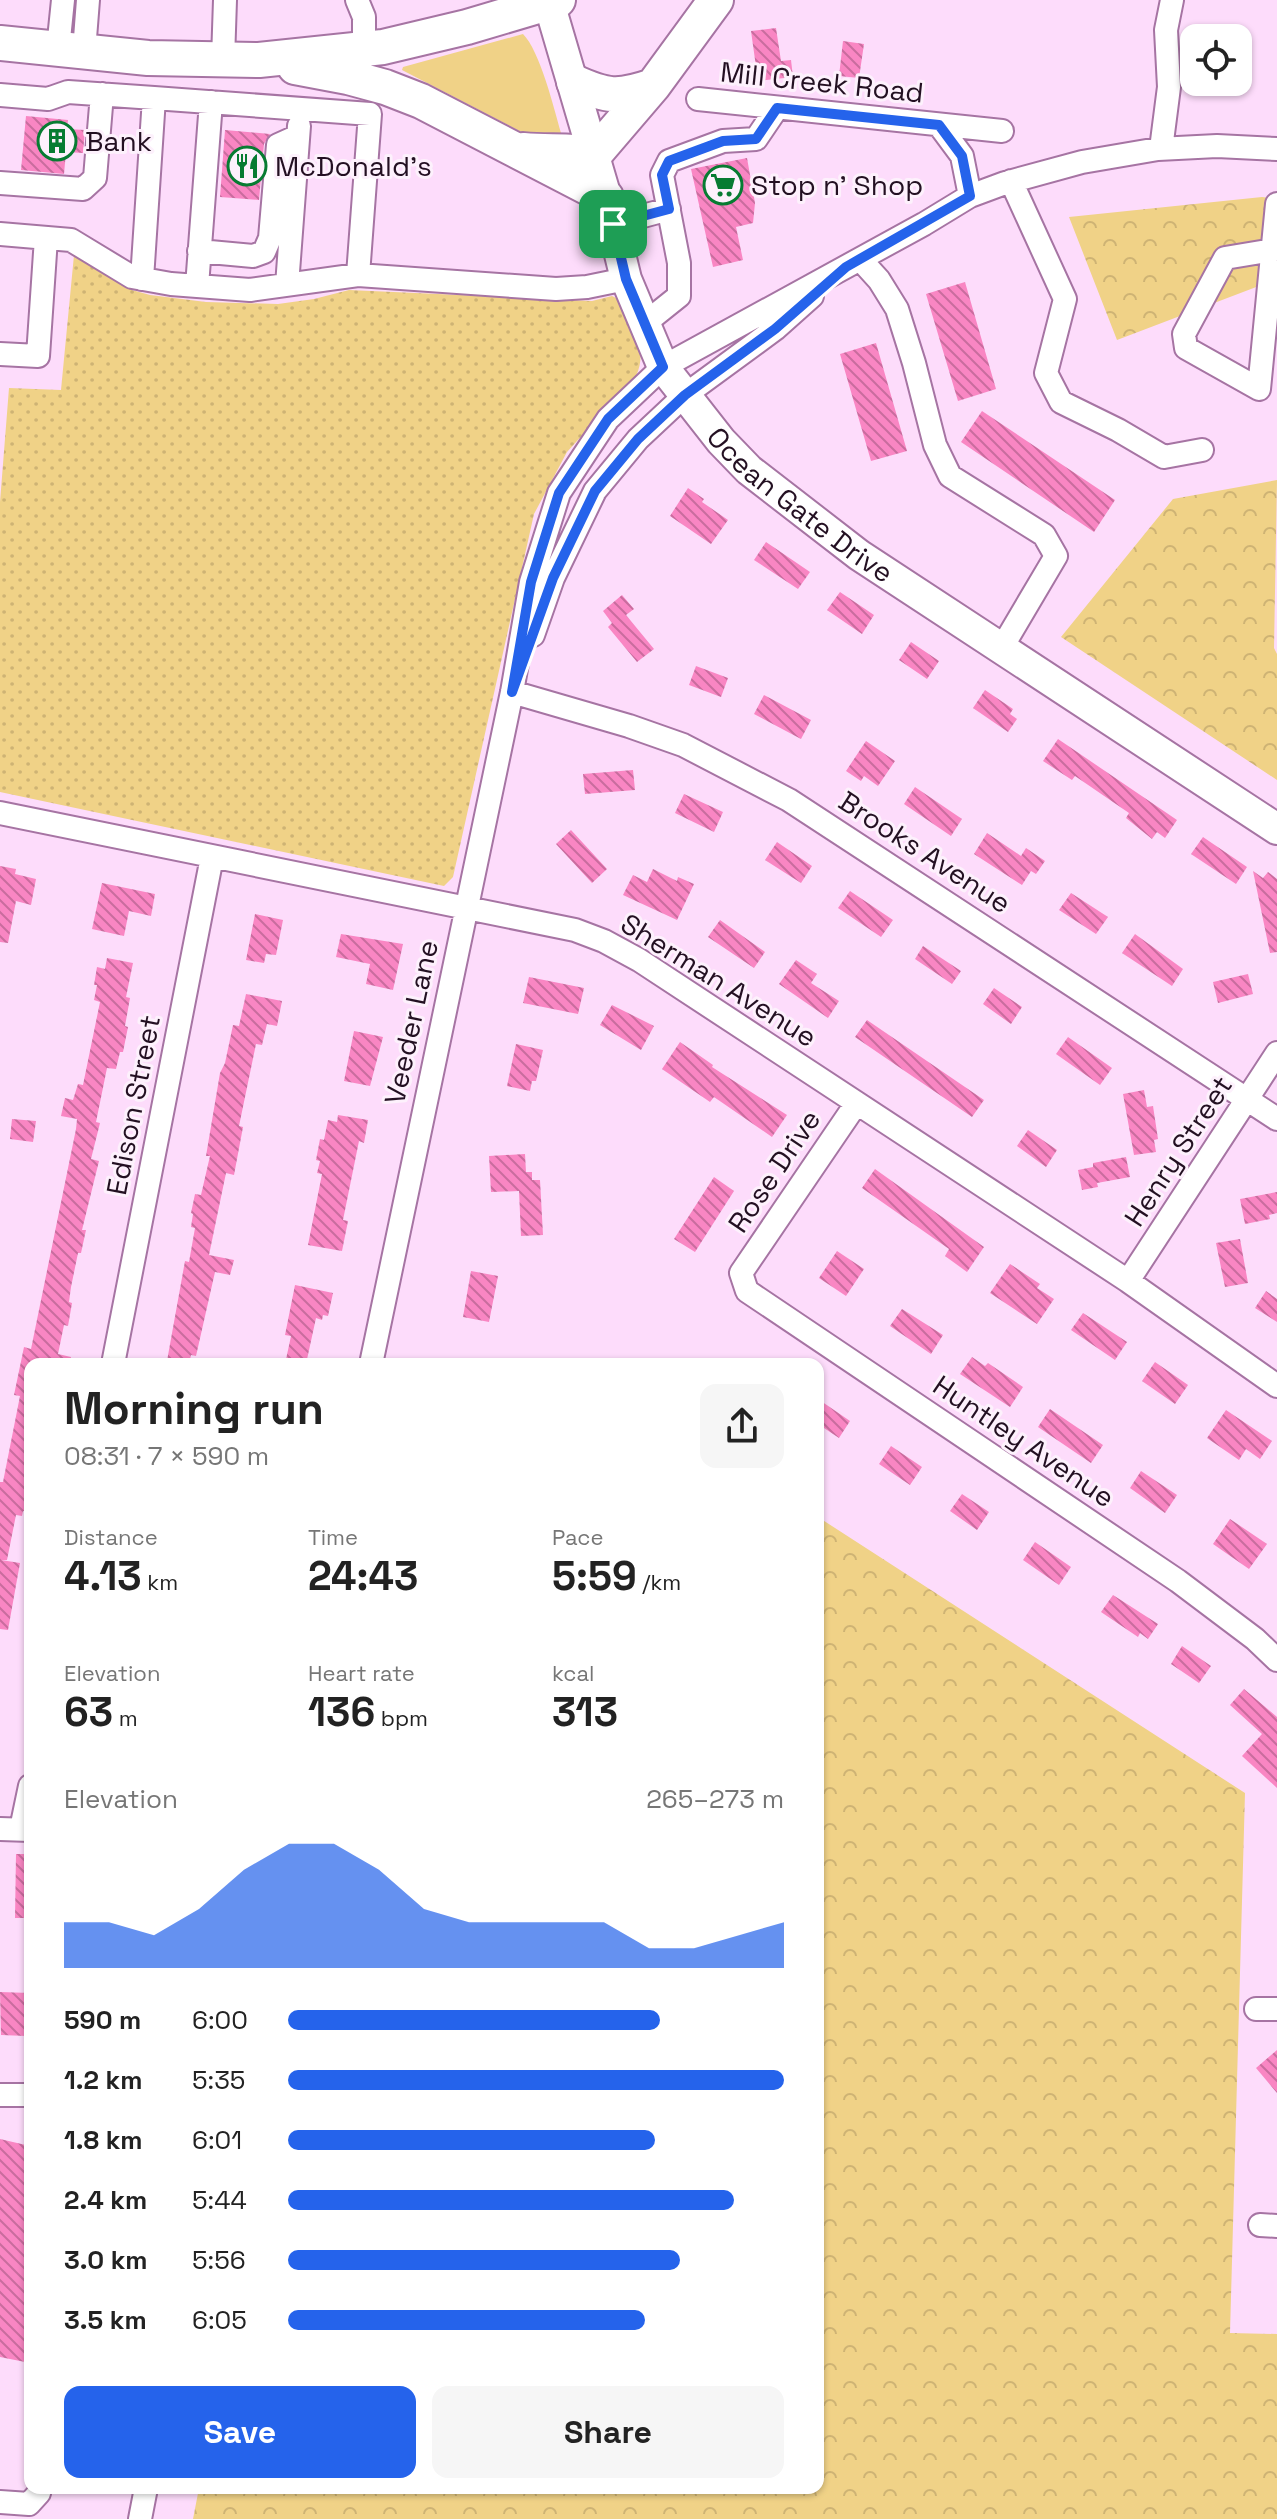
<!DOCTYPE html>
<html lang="en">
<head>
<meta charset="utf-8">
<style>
	body { margin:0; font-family:"Space Grotesk",sans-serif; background:#f6f6f6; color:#222; height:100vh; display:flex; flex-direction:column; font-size:30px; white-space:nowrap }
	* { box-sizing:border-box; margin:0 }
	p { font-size:26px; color:#767676 }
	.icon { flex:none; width:44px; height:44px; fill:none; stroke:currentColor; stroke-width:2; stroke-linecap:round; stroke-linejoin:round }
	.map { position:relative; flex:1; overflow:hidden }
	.sheet { position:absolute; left:24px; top:1358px; width:800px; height:1136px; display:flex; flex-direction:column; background:#fff; border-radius:16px; box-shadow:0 2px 6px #0004 }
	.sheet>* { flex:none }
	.buttons { position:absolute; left:1180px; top:24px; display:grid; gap:16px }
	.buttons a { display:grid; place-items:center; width:72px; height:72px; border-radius:16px; background:#fff; box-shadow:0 2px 6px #0004; font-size:40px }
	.pin { position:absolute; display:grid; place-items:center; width:68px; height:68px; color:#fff; margin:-34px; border-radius:16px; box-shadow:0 4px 12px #0006 }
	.round { display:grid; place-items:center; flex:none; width:84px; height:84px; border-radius:16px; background:#f6f6f6 }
	.headline { display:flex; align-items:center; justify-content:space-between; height:136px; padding:0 40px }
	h1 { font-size:44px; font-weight:700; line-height:60px }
	.stats { display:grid; grid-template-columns:repeat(3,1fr); gap:12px; height:136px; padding:8px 40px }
	.stats div { display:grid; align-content:center }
	.stats b { font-size:40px; font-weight:700 }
	.stats small { font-size:22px; font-weight:400 }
	.stats p { font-size:22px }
	.chart { height:224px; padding:16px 40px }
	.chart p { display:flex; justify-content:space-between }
	.chart svg { width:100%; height:144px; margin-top:8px; fill:#2563eb; opacity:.7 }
	.primary-button { display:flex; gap:16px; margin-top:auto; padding:16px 40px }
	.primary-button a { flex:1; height:92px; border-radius:16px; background:#2563eb; color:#fff; font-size:32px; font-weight:700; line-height:92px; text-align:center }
	.primary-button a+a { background:#f6f6f6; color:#222 }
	ul { padding:0 40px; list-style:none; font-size:26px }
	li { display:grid; grid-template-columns:128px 96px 1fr; align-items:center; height:60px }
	li i { height:20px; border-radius:10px; background:#2563eb }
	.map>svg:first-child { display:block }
</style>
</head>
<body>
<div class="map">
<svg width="1277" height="2519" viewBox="0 0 1277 2519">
	<defs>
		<pattern id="forest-crowns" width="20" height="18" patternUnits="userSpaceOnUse" patternTransform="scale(2)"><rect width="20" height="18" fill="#f0d287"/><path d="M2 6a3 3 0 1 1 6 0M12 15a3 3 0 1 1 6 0" fill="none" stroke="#ceb374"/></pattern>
		<pattern id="park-dots" width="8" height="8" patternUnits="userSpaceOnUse" patternTransform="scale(2)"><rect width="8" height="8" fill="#f0d287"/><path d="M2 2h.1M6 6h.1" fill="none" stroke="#ceb374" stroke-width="1.8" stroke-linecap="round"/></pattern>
		<pattern id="building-back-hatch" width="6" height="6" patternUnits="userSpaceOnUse" patternTransform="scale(2)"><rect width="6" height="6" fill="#f986c3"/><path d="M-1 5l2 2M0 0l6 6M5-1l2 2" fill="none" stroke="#c96c9e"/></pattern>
	</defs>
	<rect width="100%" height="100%" fill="#fddcfb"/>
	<!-- grass -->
	<path fill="#f0d287" d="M523 34C540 51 554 108 561 133V139L533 138 402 70 403 67Z"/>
	<!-- forest -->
	<path fill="url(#forest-crowns)" d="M1262 197 1277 199V279L1117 340 1069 217Z
		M1277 480 1274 648 1277 654V780L1061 637 1173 499Z
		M818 1517 1245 1793 1230 2333 1277 2334V2519H193L199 2488H818Z"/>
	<!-- park -->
	<path fill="url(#park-dots)" d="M74 255 132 290 150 295 206 302 278 304 314 299 349 290 592 301 612 296 620 300C631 326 649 348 636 376L567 452 534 514 453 877 444 886 0 792V502L9 388 61 390Z"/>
	<!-- building -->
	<path fill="url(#building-back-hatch)" d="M776 28 781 61 791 60 793 77 758 81 751 31Z
		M843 41 864 44 859 78 839 76Z
		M26 116 68 120 67 129 85 130 83 153 66 152 64 174 21 170Z
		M225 130 270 134 264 144 259 200 220 197Z
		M747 158 755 203 753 223 736 227 743 260 713 267 691 169Z
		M965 282 996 389 958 401 926 294Z
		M876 343 907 451 871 461 840 354Z
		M982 411 1115 500 1094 532 961 442Z
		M688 488 704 499 702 502 728 520 711 544 670 516Z
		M766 542 810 572 798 589 754 560Z
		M840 592 874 615 862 634 827 610Z
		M622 595 634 609 626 615 654 649 637 662 608 627 612 623 603 611Z
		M911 642 939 661 927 679 899 660Z
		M696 666 728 678 721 697 689 685Z
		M985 690 1013 709 1010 714 1017 719 1008 732 973 708Z
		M764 695 811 720 801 739 754 714Z
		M1058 739 1177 820 1165 838 1157 832 1152 839 1126 818 1129 813 1075 776 1072 780 1043 761Z
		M866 741 895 761 878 786 864 776 861 781 846 771Z
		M633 770 635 790 585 794 583 774Z
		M915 787 962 819 951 836 904 804Z
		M684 794 723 812 714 832 675 813Z
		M571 830 607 869 592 883 556 844Z
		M987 833 1021 856 1026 848 1045 861 1036 874 1031 871 1022 885 974 854Z
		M1203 837 1247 867 1236 884 1191 854Z
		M777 842 812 866 801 883 765 860Z
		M0 866 16 869 15 874 36 879 31 905 16 901 8 943 0 942Z
		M653 869 677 881 678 877 694 884 677 920 623 895 633 875 647 882Z
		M1253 871 1263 878 1268 872 1277 879V952L1270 953Z
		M102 883 155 894 151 916 129 911 124 936 92 929Z
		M850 891 893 920 881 937 838 908Z
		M1071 893 1108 917 1096 934 1059 910Z
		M255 914 283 920 276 955 266 954 264 963 246 960Z
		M720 920 765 952 754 968 708 937Z
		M341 934 403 944 393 990 366 984 370 964 336 957Z
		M1135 934 1183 969 1172 986 1122 953Z
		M923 946 961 971 952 984 915 959Z
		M107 958 133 963 126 997 130 998 125 1026 128 1027 123 1052H120L116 1069 107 1068 96 1122 100 1123 91 1159 99 1161 82 1230H86L81 1253H78L71 1287 69 1302 72 1303 68 1326 64 1325 58 1354 71 1357 70 1364H30V1503L28 1512 23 1511 22 1516 16 1515 7 1560H1L20 1563 8 1630 0 1629V1482H3L20 1396 14 1395 24 1347 31 1349 76 1129 77 1119 61 1116 65 1098 73 1100 78 1084 83 1085 100 1002 94 1000 97 985H94L97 967 105 969Z
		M796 960 817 974 811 983 839 1001 828 1018 779 984Z
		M1248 974 1253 994 1218 1003 1213 982Z
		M529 977 584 988 578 1014 523 1003Z
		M994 988 1022 1007 1011 1024 983 1004Z
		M246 994 282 1001 277 1026 267 1024 262 1045 256 1044 239 1126 243 1127 234 1175 226 1173 209 1255 234 1260 230 1275 215 1272 196 1356 191 1355 189 1364H184L167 1361 185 1261 189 1262 195 1228 191 1227 193 1214 191 1213 195 1194 201 1195 210 1156H206L220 1073 225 1063 233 1025 239 1026Z
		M612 1005 654 1026 641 1050 600 1025Z
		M867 1020 984 1100 972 1117 855 1037Z
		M354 1031 383 1037 370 1086 344 1081Z
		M1068 1037 1112 1068 1100 1085 1056 1054Z
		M680 1042 713 1065 712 1067 787 1115 772 1137 714 1097 710 1102 662 1069Z
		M516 1044 543 1050 536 1081H532L530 1091 507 1086Z
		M1144 1090 1147 1107 1153 1106 1158 1139 1154 1140 1156 1152 1134 1155 1123 1094Z
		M338 1115 368 1120 364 1143 359 1141 343 1220 348 1221 342 1251 308 1245 322 1174 317 1173 320 1161 316 1160 320 1139 324 1140 328 1120 337 1122Z
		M12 1119 36 1121 33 1142 10 1139Z
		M1028 1130 1057 1150 1046 1167 1017 1146Z
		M525 1154 526 1172H532V1180H540L543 1235 521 1236 519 1191 491 1192 489 1156Z
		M1126 1157 1130 1177 1097 1183 1098 1187 1082 1190 1078 1170 1093 1167V1163Z
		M875 1169 984 1247 967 1272 945 1256 949 1249 862 1188Z
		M714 1177 734 1191 695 1252 674 1239Z
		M1277 1192V1213L1269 1215 1270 1219 1245 1224 1240 1199Z
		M1240 1239 1248 1283 1225 1287 1216 1243Z
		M837 1251 864 1269 846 1296 819 1278Z
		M1010 1264 1040 1284 1037 1288 1054 1299 1037 1324 990 1293Z
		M471 1271 498 1276 489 1322 463 1317Z
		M295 1285 333 1293 328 1316 323 1315 322 1320 316 1318 306 1364H285L291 1336 285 1335Z
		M1266 1291 1277 1299V1322L1255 1308Z
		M902 1309 943 1335 931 1354 890 1326Z
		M1083 1313 1127 1342 1115 1360 1071 1330Z
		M972 1357 985 1366 988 1363 1023 1387 1010 1407 960 1374Z
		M1155 1362 1188 1385 1175 1404 1142 1381Z
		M818 1399 850 1421 839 1438 818 1424Z
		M1050 1409 1103 1445 1091 1463 1038 1427Z
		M1226 1410 1272 1441 1260 1459 1246 1449 1239 1460 1207 1438Z
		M891 1446 922 1467 910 1485 879 1464Z
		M1141 1471 1177 1495 1165 1513 1130 1488Z
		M962 1494 989 1512 977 1530 950 1511Z
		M1230 1519 1267 1544 1249 1569 1213 1544Z
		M1035 1542 1071 1567 1059 1585 1023 1560Z
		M1113 1595 1158 1624 1148 1639 1140 1633 1138 1637 1101 1612Z
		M1182 1646 1211 1666 1199 1683 1171 1664Z
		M1244 1689 1277 1717V1788L1242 1756 1262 1734 1230 1705Z
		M16 1854H30V1918H15Z
		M0 1992 30 1993V2033L26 2032V2036L1 2035Z
		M1277 2050V2093L1256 2068Z
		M0 2139 30 2146V2363L0 2357Z"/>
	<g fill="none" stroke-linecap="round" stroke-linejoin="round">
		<!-- minor casing -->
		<g stroke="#a674a3" stroke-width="26">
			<path id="minor" d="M357 0 364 17V49
				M58 49 63 0
				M84 51 88 0
				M223 60 225 0
				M0 95 48 99 68 92 154 98
				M698 99 1002 131
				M939 125 962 156 970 196
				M1161 149 1169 87 1166 30 1172 0
				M1011 181 1065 299 1046 373 1061 402 1118 430 1164 457 1202 450
				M0 183 83 189 95 178 102 94
				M613 224 669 209
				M0 234 71 240 132 277 171 284 250 290 358 275 556 289 587 287 626 279
				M1273 250 1225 258 1184 334 1186 348 1259 389 1277 204
				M199 251 253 256 264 252 270 238 278 145 298 136
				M860 259 879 280 897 309 914 363 935 445 950 476 1044 535 1056 556 1001 649
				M142 279 154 98 370 114 358 275
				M287 285 299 126
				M197 286 211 102
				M644 324 679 296V263L662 175 669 161 723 141 756 139 777 108
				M0 354 38 356 46 238
				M533 635 553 578 595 491 638 439 685 395 775 329 812 296
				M512 692 629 726 683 745 789 800 1277 1119
				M0 813 575 930 604 941 639 960 1128 1281 1277 1386
				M856 1104 741 1273 747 1291 1178 1581 1255 1639 1277 1660
				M1128 1281 1277 1053
				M113 1364 212 857
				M371 1364 512 692 531 582 559 493 608 419 663 367 924 224 970 196 1005 183 1082 162 1158 149 1217 146 1277 149
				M0 1829 30 1830
				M21 1829 30 1786
				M1256 2009H1277
				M0 2095H30
				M1260 2225 1277 2226
				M0 2502 29 2504 39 2493 40 2488
				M140 2519 146 2488"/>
		</g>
		<!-- major casing -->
		<g stroke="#a674a3" stroke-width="34">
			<g id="major">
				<path id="s1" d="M549 3 606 197 626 279 663 367 721 441 749 470 859 555 1277 829"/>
			</g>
		</g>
		<!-- highway casing -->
		<g stroke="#a674a3" stroke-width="38">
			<path id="highway" d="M0 43 148 58 259 60 383 47 467 27 558 0
				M295 67 348 77 385 87 421 101 606 197
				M574 82C607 97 618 98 653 86
				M523 150C549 153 569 149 594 155L653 86 716 0"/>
		</g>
		<!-- minor -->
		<use href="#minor" stroke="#fff" stroke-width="22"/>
		<!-- major -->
		<use href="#major" stroke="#fff" stroke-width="30"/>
		<!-- highway -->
		<use href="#highway" stroke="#fff" stroke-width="34"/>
	</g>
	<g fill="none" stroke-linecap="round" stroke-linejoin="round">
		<!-- route casing -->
		<g stroke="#fff" stroke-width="16">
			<path id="route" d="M777 108 939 125 962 156 970 196 846 267 775 329 685 395 638 439 595 491 553 578 512 692 531 582 559 493 608 419 663 367 626 279 613 224 669 209 662 175 669 161 723 141 756 139Z"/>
		</g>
		<!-- route -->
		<use href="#route" stroke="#2563eb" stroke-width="10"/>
	</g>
	<!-- icons -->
	<defs>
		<g id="building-ring" transform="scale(2)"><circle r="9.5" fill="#fdf1fc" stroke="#077c32" stroke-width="1.5"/><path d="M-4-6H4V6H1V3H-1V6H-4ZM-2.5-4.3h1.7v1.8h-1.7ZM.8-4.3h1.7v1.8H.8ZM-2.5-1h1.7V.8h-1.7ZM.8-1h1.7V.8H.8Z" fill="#077c32"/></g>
		<g id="restaurant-ring" transform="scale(2)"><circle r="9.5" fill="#fdf1fc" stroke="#077c32" stroke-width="1.5"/><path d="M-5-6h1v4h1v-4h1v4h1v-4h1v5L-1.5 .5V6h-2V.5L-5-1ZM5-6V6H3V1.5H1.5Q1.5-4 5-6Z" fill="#077c32"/></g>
		<g id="supermarket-ring" transform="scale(2)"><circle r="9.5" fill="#fdf1fc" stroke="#077c32" stroke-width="1.5"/><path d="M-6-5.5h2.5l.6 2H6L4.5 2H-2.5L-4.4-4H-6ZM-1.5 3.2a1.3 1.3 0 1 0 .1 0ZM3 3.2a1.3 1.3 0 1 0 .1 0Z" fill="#077c32"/></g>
	</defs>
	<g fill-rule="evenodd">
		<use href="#building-ring" x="57" y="141"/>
		<use href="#restaurant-ring" x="247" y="166"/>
		<use href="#supermarket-ring" x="723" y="185"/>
	</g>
	<g text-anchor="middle" stroke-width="6" stroke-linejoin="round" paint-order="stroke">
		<!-- street labels -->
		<g font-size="28" fill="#231022" stroke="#fdf1fc">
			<text transform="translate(822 82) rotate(6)" y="10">Mill Creek Road</text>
			<text dy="10" stroke="none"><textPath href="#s1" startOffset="578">Ocean Gate Drive</textPath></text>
			<text transform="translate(925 852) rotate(33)" y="10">Brooks Avenue</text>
			<text transform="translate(719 980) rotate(32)" y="10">Sherman Avenue</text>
			<text transform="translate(411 1022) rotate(-78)" y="10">Veeder Lane</text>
			<text transform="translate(133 1105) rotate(-79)" y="10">Edison Street</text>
			<text transform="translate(1178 1151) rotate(-57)" y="10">Henry Street</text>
			<text transform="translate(774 1171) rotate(-56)" y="10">Rose Drive</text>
			<text transform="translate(1024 1441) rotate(34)" y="10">Huntley Avenue</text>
		</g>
		<!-- poi labels -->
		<g font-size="28" fill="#231022" stroke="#fdf1fc" text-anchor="start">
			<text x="85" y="151">Bank</text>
			<text x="275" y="176">McDonald's</text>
			<text x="751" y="195">Stop n' Shop</text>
		</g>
	</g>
</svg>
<div class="buttons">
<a><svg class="icon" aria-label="locate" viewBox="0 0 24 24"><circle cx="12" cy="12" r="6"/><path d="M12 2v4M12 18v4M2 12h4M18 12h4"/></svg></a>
</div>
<div class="pin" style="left:613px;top:224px;background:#1e9e55"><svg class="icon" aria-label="arrive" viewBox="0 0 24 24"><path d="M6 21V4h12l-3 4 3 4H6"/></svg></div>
<section class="sheet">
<div class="headline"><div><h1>Morning run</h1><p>08:31 · 7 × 590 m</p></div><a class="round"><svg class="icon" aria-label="share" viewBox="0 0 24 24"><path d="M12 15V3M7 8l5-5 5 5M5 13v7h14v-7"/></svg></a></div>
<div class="stats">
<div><p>Distance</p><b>4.13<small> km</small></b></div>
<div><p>Time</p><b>24:43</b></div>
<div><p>Pace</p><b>5:59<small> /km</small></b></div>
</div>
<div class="stats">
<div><p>Elevation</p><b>63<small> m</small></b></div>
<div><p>Heart rate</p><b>136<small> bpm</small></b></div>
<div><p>kcal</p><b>313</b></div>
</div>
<div class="chart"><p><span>Elevation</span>265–273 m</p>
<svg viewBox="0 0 160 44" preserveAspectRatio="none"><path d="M0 44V30L10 30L20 34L30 26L40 14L50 6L60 6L70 14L80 26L90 30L100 30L110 30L120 30L130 38L140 38L150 34L160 30V44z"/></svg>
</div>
<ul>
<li><b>590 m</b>6:00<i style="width:75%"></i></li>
<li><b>1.2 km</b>5:35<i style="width:100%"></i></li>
<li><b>1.8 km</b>6:01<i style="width:74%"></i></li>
<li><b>2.4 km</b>5:44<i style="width:90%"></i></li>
<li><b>3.0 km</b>5:56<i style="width:79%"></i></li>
<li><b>3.5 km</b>6:05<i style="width:72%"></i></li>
</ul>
<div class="primary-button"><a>Save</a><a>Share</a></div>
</section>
</div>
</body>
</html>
